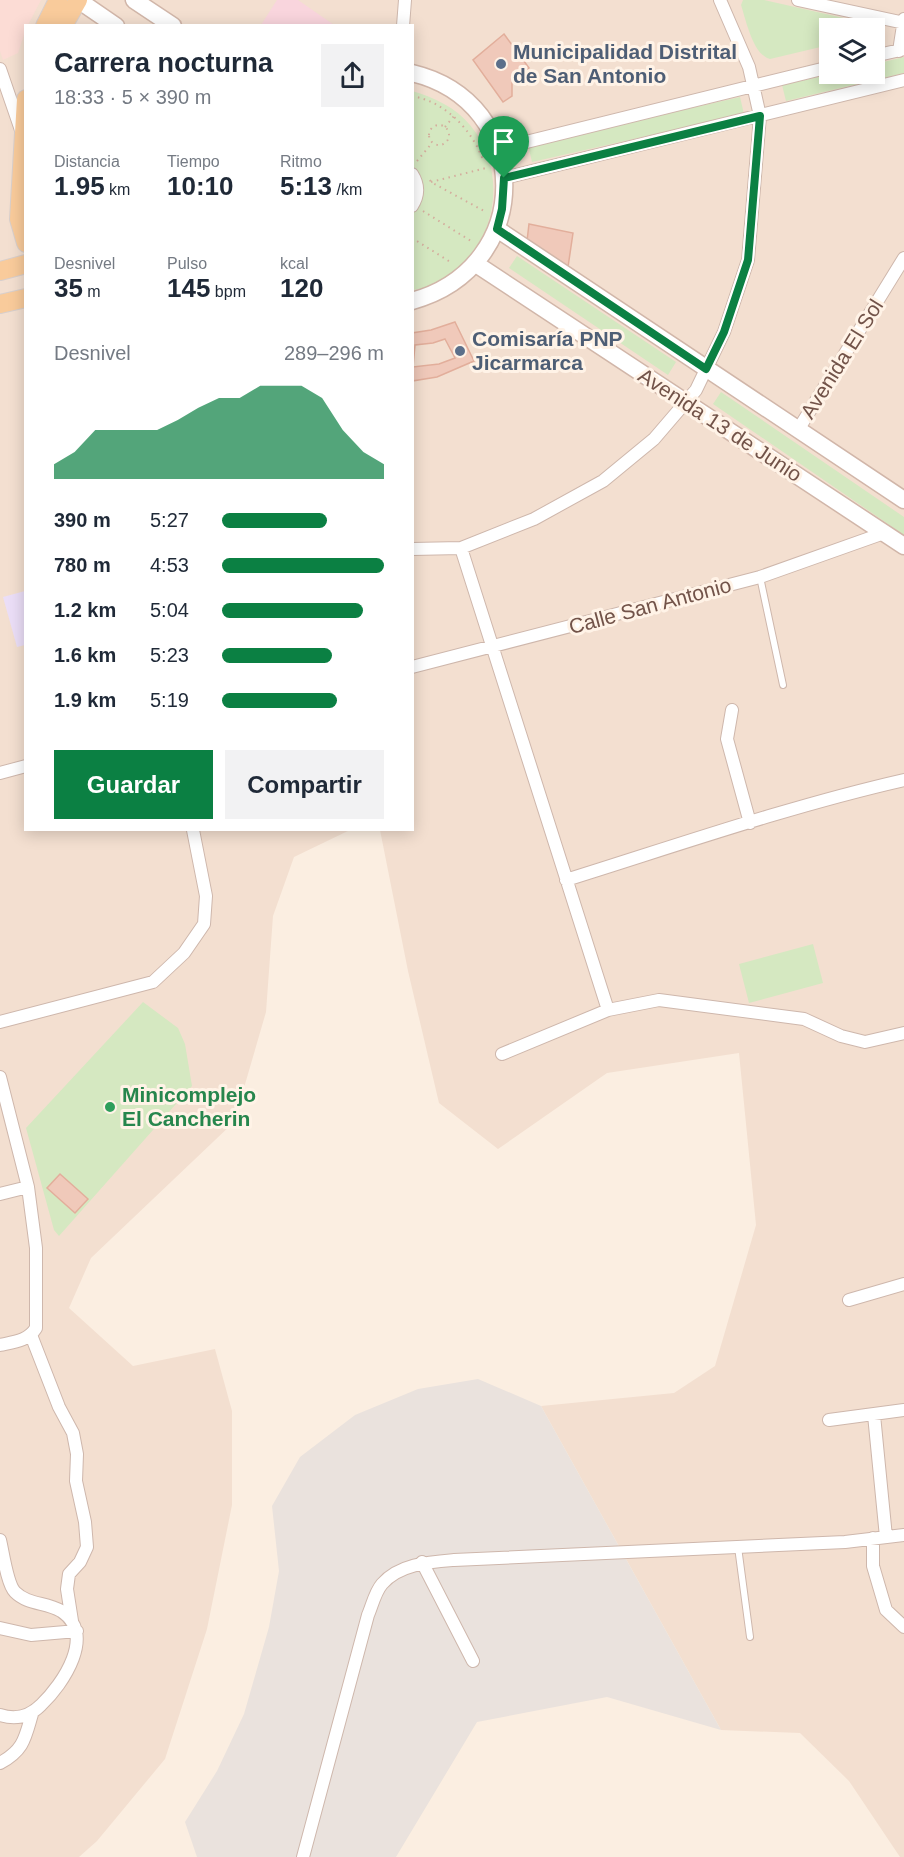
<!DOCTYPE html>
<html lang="es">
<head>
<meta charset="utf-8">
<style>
	body { margin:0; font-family:Arial,sans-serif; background:#f2f2f3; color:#1f2937; height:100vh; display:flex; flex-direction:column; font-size:22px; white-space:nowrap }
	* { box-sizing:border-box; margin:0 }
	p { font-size:20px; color:#747a83 }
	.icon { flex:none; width:33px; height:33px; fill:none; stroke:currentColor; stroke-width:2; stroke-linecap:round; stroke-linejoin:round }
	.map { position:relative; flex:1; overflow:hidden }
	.panel { position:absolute; left:24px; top:24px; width:390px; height:807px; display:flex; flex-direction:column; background:#fff; border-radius:0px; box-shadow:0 3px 15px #0003 }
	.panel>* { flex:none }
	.buttons { position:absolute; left:819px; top:18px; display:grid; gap:12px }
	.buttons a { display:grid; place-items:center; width:66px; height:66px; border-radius:0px; background:#fff; box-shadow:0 3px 15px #0003; font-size:30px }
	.pin { position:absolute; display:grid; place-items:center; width:51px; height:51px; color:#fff; margin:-62px -26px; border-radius:50% 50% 50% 0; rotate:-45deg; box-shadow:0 0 6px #0007 }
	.pin .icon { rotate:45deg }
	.round { display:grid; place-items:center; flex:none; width:63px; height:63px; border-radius:0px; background:#f2f2f3 }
	.head { display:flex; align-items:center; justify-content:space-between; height:102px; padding:0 30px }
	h1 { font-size:27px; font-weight:700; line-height:45px }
	.figures { display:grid; grid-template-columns:repeat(3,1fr); gap:9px; height:102px; padding:6px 30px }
	.figures div { display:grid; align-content:center }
	.figures b { font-size:26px; font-weight:700 }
	.figures small { font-size:16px; font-weight:400 }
	.figures p { font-size:16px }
	.chart { height:168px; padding:12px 30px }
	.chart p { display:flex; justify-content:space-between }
	.chart svg { width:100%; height:108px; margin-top:6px; fill:#0b8043; opacity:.7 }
	.cta { display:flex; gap:12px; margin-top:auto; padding:12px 30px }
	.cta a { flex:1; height:69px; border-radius:0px; background:#0b8043; color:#fff; font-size:24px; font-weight:700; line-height:69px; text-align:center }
	.cta a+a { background:#f2f2f3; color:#1f2937 }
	ul { padding:0 30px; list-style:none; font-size:20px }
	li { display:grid; grid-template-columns:96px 72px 1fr; align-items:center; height:45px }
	li i { height:15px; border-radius:8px; background:#0b8043 }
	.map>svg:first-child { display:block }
</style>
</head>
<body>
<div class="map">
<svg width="904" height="1857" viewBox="0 0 904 1857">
	<rect width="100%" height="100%" fill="#fbeee1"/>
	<!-- residential -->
	<path fill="#f3dfd0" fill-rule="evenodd" d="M0 0H904V1857H900L849 1781 800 1733 721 1730 541 1406 674 1393 715 1366 756 1225 739 1053 607 1073 498 1149 439 1103 408 971 380 830H412V26H26V830H350L294 857 273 916 266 1012 234 1122 91 1258 69 1308 133 1366 215 1349 232 1411V1505L207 1629 165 1759 97 1841 79 1857H0ZM830 28H874V74H830Z"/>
	<!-- commercial -->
	<path fill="#fcdcd5" d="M0 0H41L28 25 26 26 25 32 18 53 3 60 0 51Z"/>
	<!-- industrial -->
	<path fill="#eae2dd" d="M478 1379 541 1406 721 1730 607 1697 477 1722 396 1857H197L185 1822 217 1771 244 1714 269 1627 279 1571 272 1506 300 1457 355 1415 418 1389Z"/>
	<!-- education -->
	<path fill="#ebdef7" d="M25 591V645L17 647 3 597Z"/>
	<!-- medical -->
	<path fill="#f9d5dd" d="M277 0H298L334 25H261Z"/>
	<!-- green -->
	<path fill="#d5e8c1" d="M743 0H764L866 23 875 27 876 32 874 28H830L829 45 770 59C753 55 746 20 741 5Z
		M904 57V73L786 101 782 85 832 74H874L875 64Z
		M412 91C434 97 456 108 470 125 504 165 500 227 464 262 450 276 432 288 413 290Z
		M740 97 744 114 532 162 528 145Z
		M517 256 676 362 668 375 509 268Z
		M721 392 904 517V535L713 404Z
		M813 944 823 983 749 1003 739 964Z
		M143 1002 178 1028 185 1044 192 1086 59 1236 54 1230 26 1128Z"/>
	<!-- building -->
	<path fill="#f0c9ba" stroke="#e2ae9b" stroke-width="1.5" fill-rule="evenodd" d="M504 34 529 68 512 83V96L503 102 473 60Z
		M529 224 573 233 568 267 527 241Z
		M455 322 474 361 437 377 412 381V333L431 330ZM445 339 455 358 439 364 413 367 415 345 433 343Z
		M60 1174 88 1199 75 1213 47 1188Z"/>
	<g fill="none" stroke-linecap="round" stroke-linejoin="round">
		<!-- lane casing -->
		<g stroke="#ceb7ac" stroke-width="8">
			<path id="lane" d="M760 577 783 685
				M738 1547 750 1637"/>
		</g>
		<!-- street casing -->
		<g stroke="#ceb7ac" stroke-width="14">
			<path id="street" d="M798 0 904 23
				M403 26 405 0
				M899 51 904 19
				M874 56 904 49
				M0 69 21 130
				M498 149 830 67
				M412 174C419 185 419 195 412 206
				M504 178 904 80
				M798 430 904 258
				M461 548 608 1010
				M412 549 461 548 534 519 603 481 654 439 696 390 724 332 748 260 760 116 749 67 720 0
				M412 667 760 577 884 533
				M732 710 727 739 750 823
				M0 773 26 766
				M566 880C678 845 790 806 904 780
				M0 1022 153 982 184 953 204 924 206 896 193 830
				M502 1054 608 1010 659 1000 804 1019 841 1036 865 1042 904 1033
				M0 1077 28 1187 36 1248V1328C28 1341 14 1342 0 1345
				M0 1194 28 1187
				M849 1300 904 1284
				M31 1335 59 1407 73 1433 77 1454 76 1481 85 1522 87 1547 80 1562 69 1574 67 1589 72 1621
				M874 1415 886 1537
				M829 1420 904 1410
				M873 1538V1566L886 1610 904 1627
				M0 1540C3 1552 7 1584 15 1592 28 1605 46 1602 61 1611 97 1634 63 1684 41 1705 29 1717 16 1720 0 1715
				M422 1562 473 1661
				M0 1628 31 1635 77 1631
				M0 1763C24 1750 25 1738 32 1714
				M303 1857 368 1615C372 1606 375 1592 382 1584 399 1564 429 1562 454 1560L845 1542 904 1535"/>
		</g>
		<!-- secondary casing -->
		<g stroke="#d1b6a9" stroke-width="19">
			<path id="secondary" d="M78 0 116 26
				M134 0 173 26
				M412 73C534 102 536 267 412 301
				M497 229 904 500
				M476 264 904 546"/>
		</g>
		<!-- primary casing -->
		<g stroke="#d8cfcc" stroke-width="20">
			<path id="primary" d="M45 26 58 0
				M63 26 78 0
				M26 99 19 219 26 243
				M0 271 26 264
				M0 304 26 298"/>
		</g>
		<!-- path -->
		<path stroke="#d4ad9d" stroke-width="2" stroke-dasharray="1.5 4.5" stroke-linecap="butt" d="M412 96C446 102 472 130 483 160
			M429 135a10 10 0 1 1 20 0a10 10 0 1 1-20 0Z
			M445 127 454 116
			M417 161 432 143
			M430 180 431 182 484 211
			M431 182 486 168
			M423 211 471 241
			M412 238 452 263"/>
		<!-- lane -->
		<use href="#lane" stroke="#fff" stroke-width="6"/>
		<!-- street -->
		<use href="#street" stroke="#fff" stroke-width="12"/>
		<!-- secondary -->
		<use href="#secondary" stroke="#fff" stroke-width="16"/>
		<!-- primary -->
		<use href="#primary" stroke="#f9cb9b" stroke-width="18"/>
	</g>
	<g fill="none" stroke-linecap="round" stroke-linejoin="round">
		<!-- route casing -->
		<g stroke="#fff" stroke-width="12">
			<path id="route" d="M760 116 748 260 724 332 706 369 497 229 502 209 504 178Z"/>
		</g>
		<!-- route -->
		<use href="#route" stroke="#0b8043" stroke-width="8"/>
	</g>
	<!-- markers -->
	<g fill="#5c6f8a" stroke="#fff3e7" stroke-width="2">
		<circle cx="501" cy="64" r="6"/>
		<circle cx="460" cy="351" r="6"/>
	</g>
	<circle fill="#2e9e5b" stroke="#fff3e7" stroke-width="2" cx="110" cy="1107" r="6"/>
	<g text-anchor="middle" stroke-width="6" stroke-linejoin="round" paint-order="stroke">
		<!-- service labels -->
		<g font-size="21" font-weight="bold" fill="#4e5e75" stroke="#fff3e7" text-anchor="start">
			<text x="513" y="59">Municipalidad Distrital<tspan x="513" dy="24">de San Antonio</tspan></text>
			<text x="472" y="346">Comisaría PNP<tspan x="472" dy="24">Jicarmarca</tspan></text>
		</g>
		<!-- street labels -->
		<g font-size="21" fill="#725349" stroke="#fff3e7">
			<text transform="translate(842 359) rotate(-58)" y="7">Avenida El Sol</text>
			<text transform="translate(720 425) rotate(33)" y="7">Avenida 13 de Junio</text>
			<text transform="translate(650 606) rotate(-15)" y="7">Calle San Antonio</text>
		</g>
		<!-- leisure labels -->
		<g font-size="21" font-weight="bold" fill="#27864d" stroke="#fff3e7" text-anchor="start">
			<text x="122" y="1102">Minicomplejo<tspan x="122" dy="24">El Cancherin</tspan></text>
		</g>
	</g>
</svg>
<div class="buttons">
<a><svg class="icon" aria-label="layers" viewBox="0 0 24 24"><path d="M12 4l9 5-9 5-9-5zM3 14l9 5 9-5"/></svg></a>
</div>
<div class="pin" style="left:504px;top:178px;background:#1e9e55"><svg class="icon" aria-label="arrive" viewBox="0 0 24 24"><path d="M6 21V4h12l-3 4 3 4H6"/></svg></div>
<section class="panel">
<div class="head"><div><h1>Carrera nocturna</h1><p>18:33 · 5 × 390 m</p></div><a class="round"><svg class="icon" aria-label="share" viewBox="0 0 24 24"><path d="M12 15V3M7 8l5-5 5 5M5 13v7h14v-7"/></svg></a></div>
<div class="figures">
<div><p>Distancia</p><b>1.95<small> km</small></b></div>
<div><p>Tiempo</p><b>10:10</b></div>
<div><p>Ritmo</p><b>5:13<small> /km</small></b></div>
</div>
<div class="figures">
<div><p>Desnivel</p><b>35<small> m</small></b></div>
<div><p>Pulso</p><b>145<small> bpm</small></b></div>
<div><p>kcal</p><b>120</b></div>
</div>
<div class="chart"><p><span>Desnivel</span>289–296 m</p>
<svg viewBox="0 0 160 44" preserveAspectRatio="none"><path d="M0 44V38L10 33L20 24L30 24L40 24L50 24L60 20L70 15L80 11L90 11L100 6L110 6L120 6L130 11L140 24L150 33L160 38V44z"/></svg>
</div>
<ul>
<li><b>390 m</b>5:27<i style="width:65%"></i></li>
<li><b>780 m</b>4:53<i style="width:100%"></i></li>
<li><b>1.2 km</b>5:04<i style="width:87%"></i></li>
<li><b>1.6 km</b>5:23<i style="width:68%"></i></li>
<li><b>1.9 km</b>5:19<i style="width:71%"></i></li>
</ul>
<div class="cta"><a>Guardar</a><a>Compartir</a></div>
</section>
</div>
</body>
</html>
